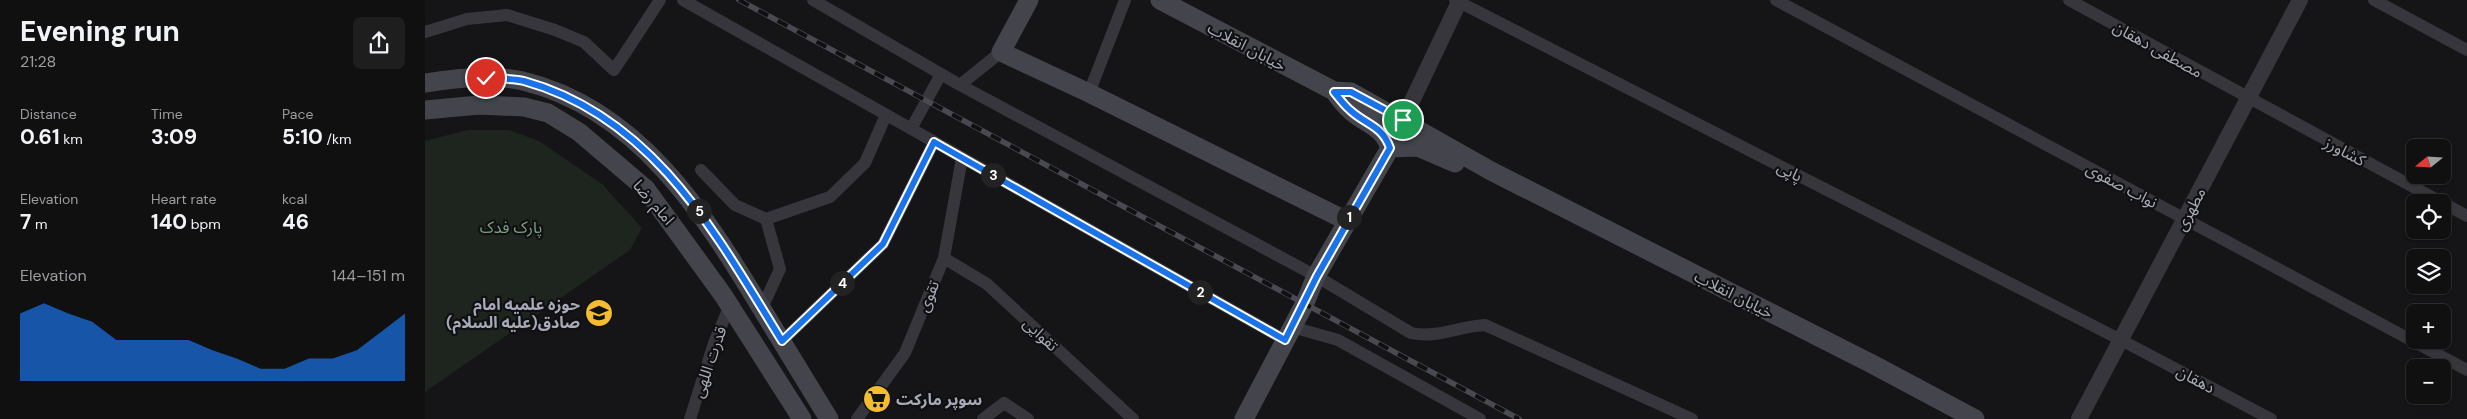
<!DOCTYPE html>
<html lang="en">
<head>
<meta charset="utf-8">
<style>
	body { margin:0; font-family:"DM Sans","Noto Sans Arabic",sans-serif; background:#1e1e1f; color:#f1f3f6; height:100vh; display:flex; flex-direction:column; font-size:19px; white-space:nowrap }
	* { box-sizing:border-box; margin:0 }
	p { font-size:16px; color:#9c9d9f }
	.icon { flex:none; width:28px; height:28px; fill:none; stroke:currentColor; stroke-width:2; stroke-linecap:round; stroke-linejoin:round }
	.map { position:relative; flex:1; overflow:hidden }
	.details { display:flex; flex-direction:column; background:#101011; width:425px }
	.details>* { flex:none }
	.needle { width:32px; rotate:252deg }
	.controls { position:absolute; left:1981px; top:139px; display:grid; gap:10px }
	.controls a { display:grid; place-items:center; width:45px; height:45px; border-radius:8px; background:#101011; box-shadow:0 1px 4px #0004,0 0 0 1px #303031; font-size:25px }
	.pin { position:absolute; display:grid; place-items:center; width:42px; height:42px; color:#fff; margin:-21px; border:2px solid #fff; border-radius:50%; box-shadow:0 1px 5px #0007 }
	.km { position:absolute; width:25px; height:25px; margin:-12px; border-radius:50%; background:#222; color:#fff; font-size:14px; line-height:25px; text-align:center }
	.round { display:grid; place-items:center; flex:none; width:52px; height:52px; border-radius:8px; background:#1e1e1f }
	.summary { display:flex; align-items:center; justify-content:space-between; height:85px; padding:0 20px }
	h1 { font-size:28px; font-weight:700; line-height:38px }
	.metrics { display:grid; grid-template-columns:repeat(3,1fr); gap:8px; height:85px; padding:5px 20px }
	.metrics div { display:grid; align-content:center }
	.metrics b { font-size:21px; font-weight:700 }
	.metrics small { font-size:14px; font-weight:400 }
	.metrics p { font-size:14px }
	.chart { height:140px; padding:10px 20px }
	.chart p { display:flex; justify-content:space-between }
	.chart svg { width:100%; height:90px; margin-top:5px; fill:#1a73e8; opacity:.7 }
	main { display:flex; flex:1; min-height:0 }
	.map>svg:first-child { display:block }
</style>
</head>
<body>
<main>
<section class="details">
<div class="summary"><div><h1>Evening run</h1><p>21:28</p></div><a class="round"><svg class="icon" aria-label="share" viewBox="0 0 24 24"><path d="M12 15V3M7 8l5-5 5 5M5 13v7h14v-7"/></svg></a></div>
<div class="metrics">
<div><p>Distance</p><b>0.61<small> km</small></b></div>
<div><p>Time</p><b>3:09</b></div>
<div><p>Pace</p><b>5:10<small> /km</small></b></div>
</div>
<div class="metrics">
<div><p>Elevation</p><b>7<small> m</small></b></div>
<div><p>Heart rate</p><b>140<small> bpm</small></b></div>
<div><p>kcal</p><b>46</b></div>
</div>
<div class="chart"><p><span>Elevation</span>144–151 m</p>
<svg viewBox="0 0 160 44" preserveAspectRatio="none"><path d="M0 44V11L10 6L20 11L30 15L40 24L50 24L60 24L70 24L80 29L90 33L100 38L110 38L120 33L130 33L140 29L150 20L160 11V44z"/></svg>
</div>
</section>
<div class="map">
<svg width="2042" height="419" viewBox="0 0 2042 419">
	<rect width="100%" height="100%" fill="#151517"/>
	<!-- green -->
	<path fill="#1d251e" d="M43 130H84L114 141 177 184 217 228 205 250 0 392V141Z"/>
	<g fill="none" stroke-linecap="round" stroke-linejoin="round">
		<!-- minor -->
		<path stroke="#36363c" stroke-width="12" d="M258 0 860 340
			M388 0 535 85 576 52
			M1030 0 1696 340 1846 419
			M1351 0 2042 370
			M1644 0 2016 202
			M1949 0 2042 50
			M0 32 42 19 82 15 130 30 159 42 189 70 235 0
			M535 85 891 276 986 333C1012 339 1034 326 1060 325L1267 419
			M664 93 700 0
			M486 129 516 74
			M276 170 310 205 341 219
			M2018 203 2042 216
			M519 258 562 284 708 419
			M337 308 355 269 341 219 405 197 440 163 461 115
			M867 327 913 340 1055 419
			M357 341 458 244 509 142
			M265 419 289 343 305 305
			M432 419 480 353 519 258 537 158
			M558 419 579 403 603 419"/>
		<!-- tertiary -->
		<path stroke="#36363c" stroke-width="16" d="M978 120 1035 0
			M1654 419 1875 0"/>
		<!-- secondary -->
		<path stroke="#44454c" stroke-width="19" d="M604 0 576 52 664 93 922 221
			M735 0 909 91C914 98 919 105 925 110 941 125 957 125 965 148
			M0 83C31 78 67 74 98 81 213 109 278 212 335 306 358 344 381 381 404 419
			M909 91 926 92 1066 171 1449 365 1550 419
			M0 110 54 105 99 107 123 113 154 132 221 189 298 295 377 419
			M965 148 993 147 1030 163
			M819 419 880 303 891 276 965 148"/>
		<!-- rail casing -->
		<g stroke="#494a51" stroke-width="5.5">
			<path id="rail" d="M314 0 1094 419"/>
		</g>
		<!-- rail -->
		<use href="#rail" stroke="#101012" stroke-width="4" stroke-dasharray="11" stroke-linecap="butt"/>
	</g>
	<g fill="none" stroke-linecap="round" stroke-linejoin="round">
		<!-- route casing -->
		<g stroke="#fff" stroke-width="10">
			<path id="route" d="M61 78C73 79 87 78 99 81 229 117 291 234 357 341L458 244 509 142 860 340 892 276 965 148C957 125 941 125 925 110 919 105 914 98 909 92H926L978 120"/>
		</g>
		<!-- route -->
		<use href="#route" stroke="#1a73e8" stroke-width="6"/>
	</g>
	<!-- icons -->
	<defs>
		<g id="university-disc" transform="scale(1.4375)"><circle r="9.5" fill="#f4bd30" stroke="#101012"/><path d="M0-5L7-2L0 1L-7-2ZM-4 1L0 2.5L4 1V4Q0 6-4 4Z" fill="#111"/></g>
		<g id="supermarket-disc" transform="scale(1.4375)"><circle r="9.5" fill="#f4bd30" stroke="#101012"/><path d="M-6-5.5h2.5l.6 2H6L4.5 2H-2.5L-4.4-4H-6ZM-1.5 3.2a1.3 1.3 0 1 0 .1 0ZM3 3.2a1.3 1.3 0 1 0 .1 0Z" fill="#111"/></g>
	</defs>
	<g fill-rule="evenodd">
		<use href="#university-disc" x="174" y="313"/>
		<use href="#supermarket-disc" x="452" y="399"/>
	</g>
	<g text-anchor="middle" stroke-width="4.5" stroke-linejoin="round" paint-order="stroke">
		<!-- street labels -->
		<g font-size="16" fill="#a7abb7" stroke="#101012">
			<text transform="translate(822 46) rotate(28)" y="6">خیابان انقلاب</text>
			<text transform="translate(1733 49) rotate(29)" y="6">مصطفی دهقان</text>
			<text transform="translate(1920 151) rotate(28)" y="6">کشاورز</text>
			<text transform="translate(1365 171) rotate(27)" y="6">پاپی</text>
			<text transform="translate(1697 185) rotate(28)" y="6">نواب صفوی</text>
			<text transform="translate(229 202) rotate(49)" y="6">امام رضا</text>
			<text transform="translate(1765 209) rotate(-62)" y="6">مطهری</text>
			<text transform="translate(1309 294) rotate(27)" y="6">خیابان انقلاب</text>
			<text transform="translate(503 296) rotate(-68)" y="6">تقوی</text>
			<text transform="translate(616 334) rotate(43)" y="6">تقوایی</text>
			<text transform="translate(284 362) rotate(-71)" y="6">قدرت اللهی</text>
			<text transform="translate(1771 379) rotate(28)" y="6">دهقان</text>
		</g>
		<!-- park labels -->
		<g font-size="16" fill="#7da282" stroke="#101012">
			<text x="86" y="233">پارک فدک</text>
		</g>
		<!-- poi labels -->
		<g font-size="16" font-weight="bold" fill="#a7abb7" stroke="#101012" text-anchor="end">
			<text x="155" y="310">حوزه علمیه امام<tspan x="155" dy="18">صادق(علیه السلام)</tspan></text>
			<text x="471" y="405" text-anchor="start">سوپر مارکت</text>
		</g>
	</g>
</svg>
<div class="controls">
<a><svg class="needle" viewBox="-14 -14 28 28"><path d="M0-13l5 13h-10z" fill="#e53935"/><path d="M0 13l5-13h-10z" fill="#9c9d9f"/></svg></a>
<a><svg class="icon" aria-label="locate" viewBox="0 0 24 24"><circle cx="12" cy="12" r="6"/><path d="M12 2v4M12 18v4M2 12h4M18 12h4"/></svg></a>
<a><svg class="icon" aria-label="layers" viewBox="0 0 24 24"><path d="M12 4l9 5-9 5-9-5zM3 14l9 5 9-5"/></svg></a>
<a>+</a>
<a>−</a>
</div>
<div class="pin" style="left:978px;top:120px;background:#1e9e55"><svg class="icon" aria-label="arrive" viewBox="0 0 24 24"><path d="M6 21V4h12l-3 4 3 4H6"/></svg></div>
<div class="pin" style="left:61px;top:78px;background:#d93025"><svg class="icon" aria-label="check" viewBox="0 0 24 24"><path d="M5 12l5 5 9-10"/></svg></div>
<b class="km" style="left:924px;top:217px">1</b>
<b class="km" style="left:775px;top:292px">2</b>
<b class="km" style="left:568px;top:175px">3</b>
<b class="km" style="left:417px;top:283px">4</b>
<b class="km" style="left:274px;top:211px">5</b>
</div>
</main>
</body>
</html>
